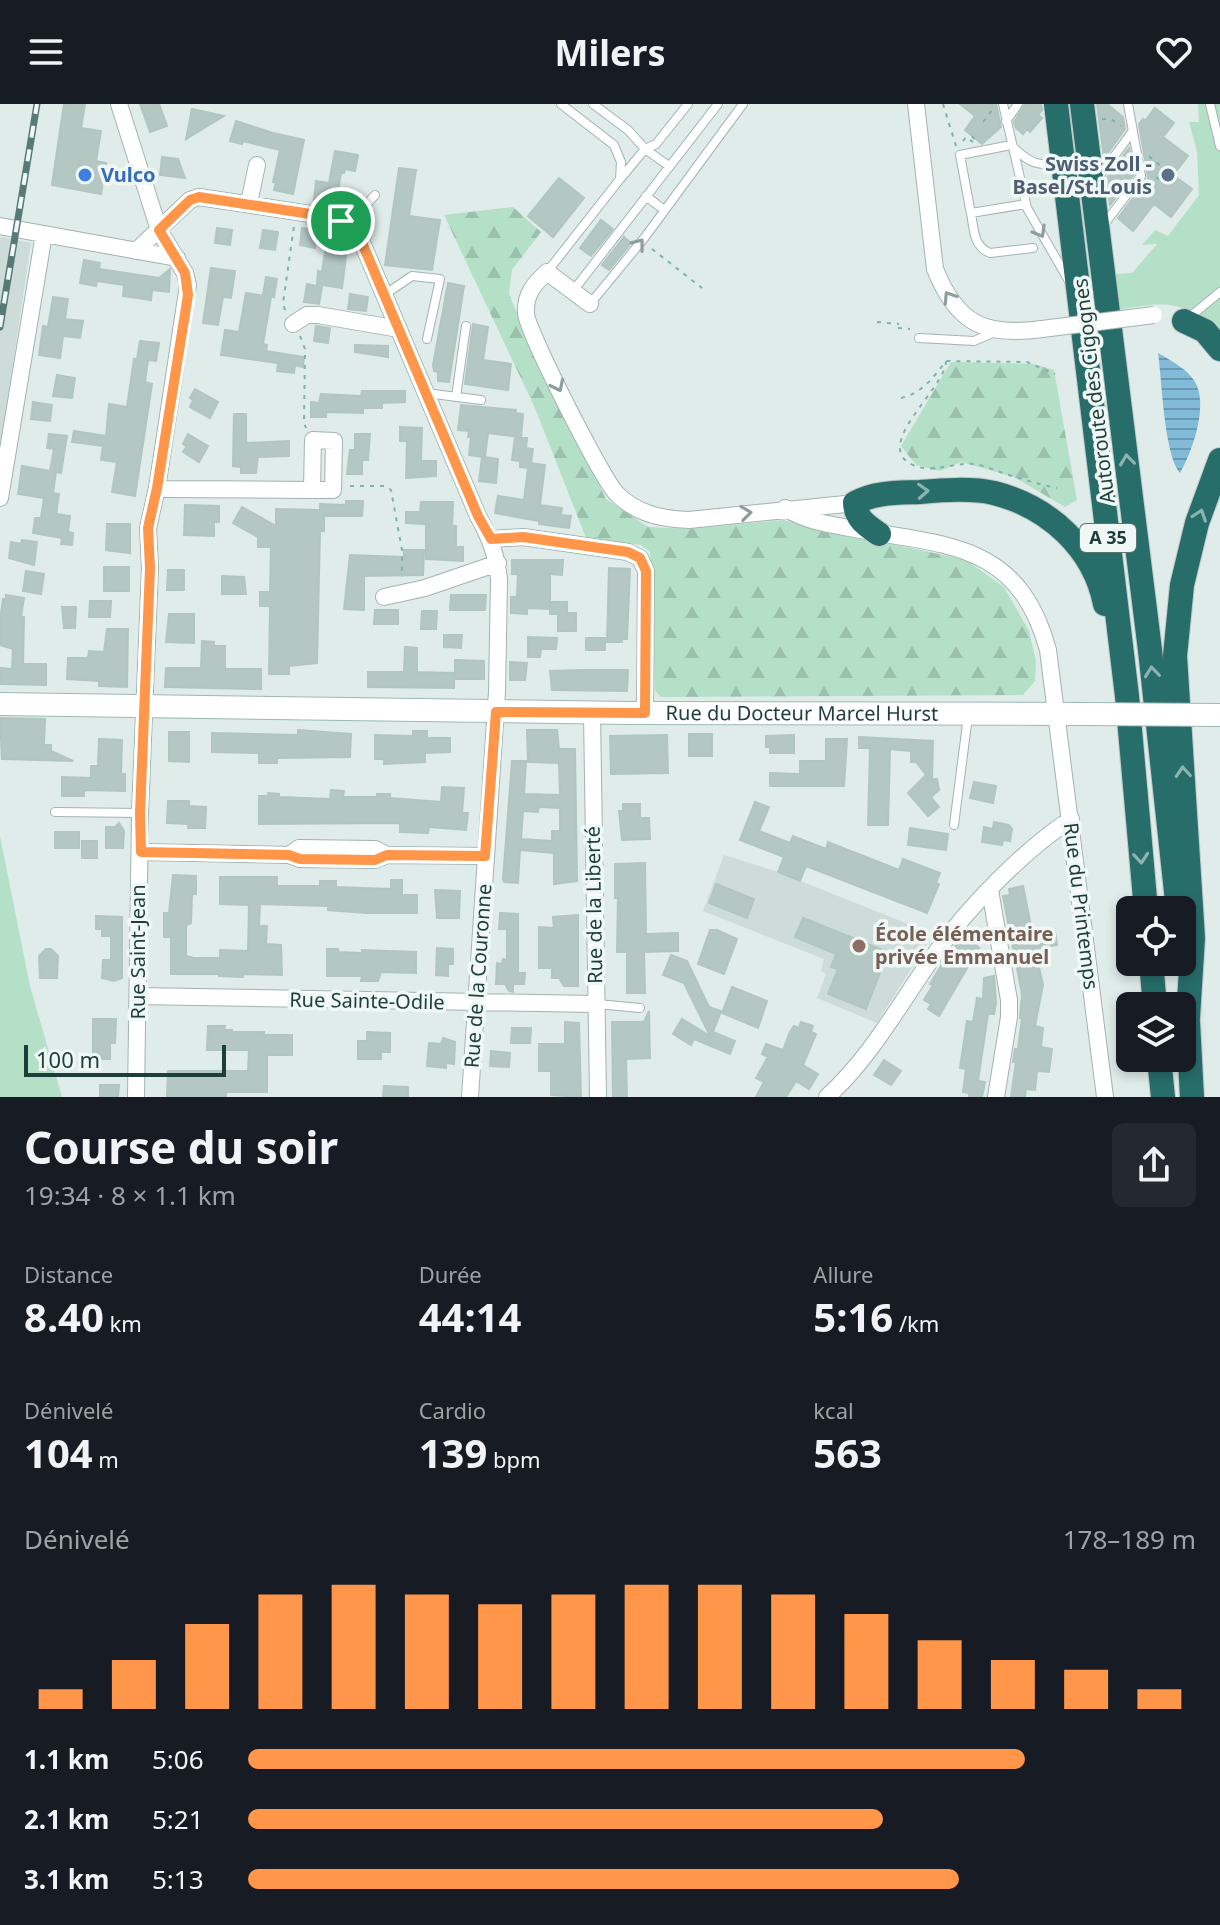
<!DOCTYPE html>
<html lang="fr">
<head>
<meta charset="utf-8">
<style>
	body { margin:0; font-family:"Noto Sans",sans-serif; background:#242831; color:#f1f3f6; height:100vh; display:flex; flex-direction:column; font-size:30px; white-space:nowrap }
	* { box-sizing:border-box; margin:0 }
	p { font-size:26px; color:#9ea1a6 }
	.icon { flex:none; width:44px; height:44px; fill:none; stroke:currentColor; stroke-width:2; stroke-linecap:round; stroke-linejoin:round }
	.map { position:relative; height:993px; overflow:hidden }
	.drawer { display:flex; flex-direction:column; background:#171b24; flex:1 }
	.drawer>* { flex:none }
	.buttons { position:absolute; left:1116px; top:792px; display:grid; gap:16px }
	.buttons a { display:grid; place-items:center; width:80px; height:80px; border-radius:12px; background:#171b24; box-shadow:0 4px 12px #0003; font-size:40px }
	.scale { position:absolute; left:24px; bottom:20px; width:202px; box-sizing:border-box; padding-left:8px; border:4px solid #1e3e3b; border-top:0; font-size:22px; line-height:28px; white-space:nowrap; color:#1e3e3b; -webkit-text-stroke:6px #f0f8f6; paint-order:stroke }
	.pin { position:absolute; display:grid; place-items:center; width:68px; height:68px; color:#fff; margin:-34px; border:4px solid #fff; border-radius:50%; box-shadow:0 2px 8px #0007 }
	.round { display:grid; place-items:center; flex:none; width:84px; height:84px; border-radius:12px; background:#242831 }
	.head { display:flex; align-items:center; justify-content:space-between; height:136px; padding:0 24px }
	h1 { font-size:44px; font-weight:700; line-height:60px }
	.stats { display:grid; grid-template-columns:repeat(3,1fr); gap:12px; height:136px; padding:8px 24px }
	.stats div { display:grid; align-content:center }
	.stats b { font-size:40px; font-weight:700 }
	.stats small { font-size:22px; font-weight:400 }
	.stats p { font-size:22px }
	.chart { height:224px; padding:16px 24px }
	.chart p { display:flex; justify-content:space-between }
	.chart svg { width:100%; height:144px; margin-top:8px; stroke:#ff964a; stroke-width:6 }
	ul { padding:0 24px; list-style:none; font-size:26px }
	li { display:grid; grid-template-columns:128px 96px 1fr; align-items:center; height:60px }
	li i { height:20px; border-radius:10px; background:#ff964a }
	header { display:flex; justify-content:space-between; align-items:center; height:104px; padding:0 24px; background:#171b24; font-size:36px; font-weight:700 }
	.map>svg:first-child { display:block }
</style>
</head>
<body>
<header><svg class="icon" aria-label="menu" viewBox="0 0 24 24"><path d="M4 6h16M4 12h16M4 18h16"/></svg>Milers<svg class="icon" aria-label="heart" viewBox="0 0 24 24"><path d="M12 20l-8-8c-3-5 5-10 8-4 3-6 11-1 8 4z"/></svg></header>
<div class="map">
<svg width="1220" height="993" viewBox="0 0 1220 993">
	<defs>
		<pattern id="forest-firs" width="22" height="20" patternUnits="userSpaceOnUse" patternTransform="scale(2)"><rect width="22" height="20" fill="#b5e0c8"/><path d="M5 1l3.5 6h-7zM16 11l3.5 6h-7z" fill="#9bc1ad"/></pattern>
		<pattern id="water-rules" width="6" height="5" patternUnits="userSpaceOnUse" patternTransform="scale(2)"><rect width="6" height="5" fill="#81bbd8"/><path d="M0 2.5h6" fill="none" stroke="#6999b0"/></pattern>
	</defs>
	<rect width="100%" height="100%" fill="#dfece9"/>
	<!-- built -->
	<path fill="#cddcd8" d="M2 133 31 139 0 346V134Z
		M724 751 778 768 933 830 877 919 817 894 826 870 821 867 824 855 703 807Z"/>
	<!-- green -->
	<path fill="#b5e0c8" d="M1198 0H1220V230C1180 194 1167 198 1117 206L1109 175 1117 170 1132 169 1157 140 1142 141 1155 126 1168 132 1199 91 1197 48 1189 18H1199Z
		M0 732 30 882 62 993H0Z"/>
	<!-- forest -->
	<path fill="url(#forest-firs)" d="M513 103 541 128 512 166 509 190 529 237 606 395 648 423 689 425 783 416 966 456 1004 483 1029 527 1036 557 1035 577 1023 591 661 593 655 587 650 448 641 441 586 434 535 304 444 111Z
		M951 258 1034 260 1054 266 1077 396 1065 403 1014 373 961 358 940 367 916 361 901 342Z"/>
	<!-- water -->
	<path fill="url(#water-rules)" d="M1158 249C1172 257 1191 267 1197 282 1207 306 1192 348 1180 369 1164 350 1162 276 1158 249Z"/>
	<!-- building -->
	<path fill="#b4c7c2" stroke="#b1c6c1" stroke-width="2" fill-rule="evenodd" d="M64 0H85L81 24 101 27 96 57 106 59 101 90 52 81Z
		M140 0H159L167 22 150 28Z
		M960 0H996L1001 23 982 40 965 26 975 12Z
		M1025 0H1041L1042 6 1038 11 1042 14 1030 28 1027 25 1023 30 1016 24 1014 18Z
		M1097 0H1107L1123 13 1125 25 1104 54Z
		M1155 4 1174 19 1163 33 1188 52 1173 71 1192 85 1171 113 1154 100 1133 127 1118 114 1148 74 1139 20 1143 15 1145 17Z
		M192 5 224 12 186 35Z
		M236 17 273 29 304 36 293 90 274 86 276 78H273L280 46 243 37 242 40 230 37Z
		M1129 44 1134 70 1110 101 1106 75Z
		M335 47 358 51 355 67 345 65 344 69H341L336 99 314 96 316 77 329 79Z
		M162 53 178 55 185 74 160 71Z
		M399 64 416 66 409 112 440 116 432 166 385 161Z
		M559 74 584 94 553 133 528 112Z
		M601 116 613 125 591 152 580 144Z
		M217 124 232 126 230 141 215 139Z
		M302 124 317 126 315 144 300 141Z
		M263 126 278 128 275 146 260 144Z
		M624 133 631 139 609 166 602 161Z
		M326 141 347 144 342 184 317 180 318 167 322 168Z
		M84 156 100 159 99 165 159 174 170 165 169 188 152 186 151 196 123 192 124 181 97 177 96 182 80 179Z
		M211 164 235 167 231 194 223 193 218 221 203 219Z
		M266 173 277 175 274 193 263 191Z
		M448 179 464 182 449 278 438 277V268L434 267 433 261Z
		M307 180 322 183 319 200 304 198Z
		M246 189 271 193 263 240 267 241 266 247 304 253 303 263 295 261 294 269 277 267 278 259 221 251 225 226 239 228Z
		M350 190 368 193 366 207 348 205Z
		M53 193 68 195 65 215 83 217 80 234 63 232 60 254 39 251 43 222 48 223Z
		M473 220 488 223 483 256 511 260 508 286 465 280Z
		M316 222 330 224 328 239 314 237Z
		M140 237 159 239 156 257 148 256 145 278 152 280 135 392 112 388 117 358 101 356 103 342 72 338 74 327 106 332 109 300 127 303 134 255H137Z
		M355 241 388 242V253L355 248Z
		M57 271 75 274 72 294 53 292Z
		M195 285 218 298 210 314 190 303 193 296 190 294Z
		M362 287H405V298L382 299V304H363V309L326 308V313H311V298L319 299 321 290 361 292Z
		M33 298 52 301 50 317 31 315Z
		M461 301 516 306 515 309 523 310 521 334H527L526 344 533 345 531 359 545 361 540 401 562 404 561 411 571 412 569 424 539 420V417L495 409 498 392 524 396 528 364 520 363V357L512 356 515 333H519L488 329 485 353 498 355 496 379 479 377 482 353 469 351 471 333H468L469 327 458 326Z
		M234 310H246V339L289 337V352L258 353 256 369H241V363L233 362Z
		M400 323 422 324 421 357H436V372L406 374 407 337H400Z
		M49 330 67 332 61 369 56 368 53 389 59 390 56 410 70 412 68 428 73 429 72 441 61 440 62 434 33 429 35 414H41L44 394 18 390 22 362 50 367 54 345 47 344Z
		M188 330 208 342 199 358 183 348 187 342 183 340Z
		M355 330H370L368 356H362V370H347L350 346H355Z
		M346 397H363L362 412H324V427H320L317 559 289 562V570H269L270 502H260V488H270L271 443H258V433L233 419 242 403 276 422V405L320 406V400L346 401Z
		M421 398H453L452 422H456V443H463V457L426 455V420L406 419V408H420Z
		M185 401 219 402V418H214V432L184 431Z
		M107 420H130V449L106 446Z
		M22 436 37 438 34 461 9 454 11 438 21 440Z
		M404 446H424L423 471 364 472V506L344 505 350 451 404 453Z
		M512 456H563L562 471 550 470V505L527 504V510L511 509V493H517L518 470H512Z
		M104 463H129V487H104Z
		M609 464 630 465 627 535H622V538H607Z
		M168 466H184V486H167Z
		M26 467 44 470 41 490 23 487Z
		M222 472 244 473 246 490H222Z
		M6 491 24 494 21 513H24L23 560H46V581L0 580V564L12 565 13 545 0 541V517L3 495H6Z
		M451 491H486L485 506H450Z
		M90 497H111L110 513H89Z
		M550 498H567V509H576V527H558V510H550Z
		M62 503H76L75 524H64Z
		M375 506H398V520H374Z
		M422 507H437L436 525H421Z
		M169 510H194V539L166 538Z
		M107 525H128L127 583 99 582V577L67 575 68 554H88L89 547 104 548Z
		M444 531H462L461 544 444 543Z
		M528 533 557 534 556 545H541L540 553H528Z
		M586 534H605V546H586Z
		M202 537 214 538V542H225V565H261V585L165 583 166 564H201Z
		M405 543 417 544V568L454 569V584L368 583V568H404Z
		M455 556 484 557V575H455Z
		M510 558 527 559 525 576H510Z
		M583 566H628L627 587 552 586 550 567Z
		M0 614 45 615 44 641H51V647L73 657 2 655Z
		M298 626 351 630 350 653 277 654V659H259V649L212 648V629L298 631Z
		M527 626H557L559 645H575L577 777 554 780V749L520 746 518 779 504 778 503 775 512 657H526L524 690 560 691 559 659 528 658ZM539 703 560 704V727H552V737L521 735 523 707 538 708Z
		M413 627H427V634H450V648L425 649V658L384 660V655H375V631L413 632Z
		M169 628H189V658L169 657Z
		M689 630H712V652H689Z
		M667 631 668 669 611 670 610 632Z
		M794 631V649H770V643H766V632Z
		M859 633 933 637 932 675H937L939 686 931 693 939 703 928 712 908 689 926 671 916 658H911V647L890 645 888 721H868L870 644H859Z
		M99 635 122 636 121 670H125V687L87 686 84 687V692H62V673L91 674V662H98Z
		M826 635H847L844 682H770V669L800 670V657H826Z
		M974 678 996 682 993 699 970 694Z
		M442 683 464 684 462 709H468L466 726 429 723 428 729 400 728V719L259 720V692H268V689L279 690V693L330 695 331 686 344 687 343 693H377V690H390V694L441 698Z
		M168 697H189V702L206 703 205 724H188V720L167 719Z
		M755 698 769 703 759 727 790 739 793 732 826 745 828 738 899 766 903 755 940 769 936 779 939 780 927 809 806 762 800 777 778 768 784 753 740 736Z
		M623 700H640V714H649L650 735 622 736 619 707H623Z
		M994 718 1009 721 1012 725 1010 737 1003 736 1002 741 982 738 984 723 993 725Z
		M119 719 124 727 123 744H106V723H115Z
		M910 724 948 730 946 746 908 741Z
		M55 728H79V744H55Z
		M82 737H97V754H82Z
		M645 759 646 830 678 829V847L644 848 645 889H627V848H617L618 794H615V760Z
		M173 771 196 772V790H192L191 819 186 822V852L194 854H220V846L248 847 249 801 220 800V773H277V782H320V777H336V783L391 785V776H402V791H417V809H366L328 806V802L260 800 259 822H267L266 840 281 841 282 871 243 870V873L219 872V870H171V833H164V809H169Z
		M716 780 754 795 747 814 709 799Z
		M1023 782 1033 832 1055 828 1057 841 1035 845 1043 881 1035 922 1043 924 1041 943 1052 945 1049 968 1037 967 1035 986 1026 985 1025 993H1011L1016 958H1013L1015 945H1018L1022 914H1020L1022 890 1003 792 1010 791 1009 785Z
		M435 786 460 787 459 814H437Z
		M500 809 518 810V869H525L524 880H513V888L509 887 505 880H496L497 859 502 860 503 855 507 856V825H499Z
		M578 811V882H564L559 874H552V864H539V823L554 824 553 813Z
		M96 812 122 813V874L114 877 102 874 103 856H111V832H102V825H96Z
		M803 814 888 848 866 905 828 890 838 865 831 863 836 850 795 833Z
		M710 826H717L737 835 724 870 698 860Z
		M965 830 979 844 939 912 928 905 931 900 924 896 933 881 930 880 947 852Z
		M437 844 453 845V860H448V872L436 871Z
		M46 845H51L58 852 57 874H40L39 852Z
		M327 845H338V848L362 849V846L416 848V869L381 868 378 877H361L362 872H327Z
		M671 851 687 857 709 903 721 907 713 928 735 937 730 950 694 935 691 941 673 930 682 915 710 932 684 879 663 871Z
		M994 872 996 899 994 910H988L978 977 985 978 982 993H969V989L963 988 966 965 960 964 967 917 973 918 977 894 983 895 984 874Z
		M732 883 767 897 758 924 722 909Z
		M649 907 650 954 626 955 627 993H613L612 918H644Z
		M93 915H116L115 939H110V955H93Z
		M565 918 579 919 581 993 551 991V967H539V940H565Z
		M801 918 813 922 811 928 816 930 803 961 818 970 809 985 796 977 786 993H756L764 978 756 974 768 953 762 950 766 940 783 946 790 928 794 922 799 924Z
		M208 922H225L224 926H232V928H264V931H292V951H267V988H226V993H167L168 967H248L249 946H207Z
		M512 924H531L530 939H511Z
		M367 928 390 929V948H381V955H358V937H367Z
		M443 934 455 938 454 960 446 959V964L427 962 429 939 441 940Z
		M491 947 510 949 509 963 490 962Z
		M884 956 901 967 891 981 874 971Z
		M100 981H119L118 993H100Z
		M384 982 408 983V993H383Z"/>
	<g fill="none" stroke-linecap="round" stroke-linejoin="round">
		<!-- lane casing -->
		<g stroke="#a1b4b1" stroke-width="10">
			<path id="lane" d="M593 0 628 26 645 45 656 40 688 0
				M1003 0 1027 104 1069 177
				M1210 0 1220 42
				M1006 17 1018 0
				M621 74 645 45 669 62
				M1096 77 1132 28
				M646 92 664 106
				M1026 100 971 109C974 125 973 142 990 149L1033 144
				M971 110 960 51 1011 41C1028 58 1038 64 1061 58
				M348 121 375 91
				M1102 123 1141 72 1128 0
				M547 168 620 75 621 58 614 41 561 0
				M573 187 718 0
				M384 191 412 172 440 175 427 235
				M590 200 645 133 743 0
				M1187 215 1220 188
				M919 234 974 237 995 228
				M426 289 481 296
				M456 293 466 222
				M55 708 140 709
				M954 721 968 612
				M597 900 640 904"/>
		</g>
		<!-- street casing -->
		<g stroke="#a1b4b1" stroke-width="18">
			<path id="street" d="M119 0 159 126 185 169 188 181 157 384 148 424 150 464 140 709 136 993
				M916 0 935 165C957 220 985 233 1042 225
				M249 99 257 61
				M0 122 177 154
				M136 147 190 96 199 93 330 113 348 121 360 134 478 412C490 434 497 452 499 476L497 588 470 993
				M590 200 547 168C534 180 525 190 526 209 526 225 603 377 617 390 637 410 662 415 689 416L855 399
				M293 220 307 211H318L399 225
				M157 384 167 385 312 386H333L334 337 313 336 312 386
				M0 394 44 130
				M785 404C806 417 827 420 850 424 944 442 1018 436 1048 546L1105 993
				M491 435 523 433 628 448 640 454 646 467 645 609
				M384 493 425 484 498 459
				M592 609 598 993
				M141 748 289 751
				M387 751 375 745 299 744 289 751 300 755 375 756 387 751 485 752
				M990 786 1009 896V913L996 993
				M138 892 596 900
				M827 993C872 952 900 899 935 850 968 803 1023 747 1071 715"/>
		</g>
		<!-- secondary casing -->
		<g stroke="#9cb9b4" stroke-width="24">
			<g id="secondary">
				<path id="s1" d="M0 600 630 609 1085 610"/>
			</g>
		</g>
		<!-- highway casing -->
		<g stroke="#c0c9c8" stroke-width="26">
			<path id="highway" d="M1056 0 1127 592 1146 806
				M1082 0 1150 546 1178 806
				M1184 217 1205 227 1220 245
				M879 430C866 421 856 415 855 399 875 388 897 389 920 388 944 386 971 384 994 389 1049 403 1094 444 1105 500
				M1151 858 1155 902
				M1187 900 1192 993
				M1188 913 1193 834 1175 552 1182 481 1197 419 1220 356
				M1159 954 1163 993"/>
		</g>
		<!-- path -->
		<path stroke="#7cb3ac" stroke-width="2" stroke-dasharray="4 6" stroke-linecap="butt" d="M943 0 956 42
			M1102 15H1111L1121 22
			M983 18 992 6
			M972 32 975 36
			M963 37 966 33 973 38
			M1149 52 1164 65 1157 74 1163 78 1165 75
			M652 145 702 184
			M285 206 283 199 294 122
			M877 218 899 220
			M898 224 910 225
			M300 232 305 245 304 319 306 324
			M946 257C947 283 870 342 913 361 933 370 953 358 974 360 983 361 994 366 1003 369 1021 375 1038 380 1057 384
			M901 294C922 289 933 274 946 257L1027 258 1055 270
			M350 382H385L391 386 402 446V473"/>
		<!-- lane -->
		<use href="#lane" stroke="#fff" stroke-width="8"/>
		<!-- street -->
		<use href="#street" stroke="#fff" stroke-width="16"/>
		<!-- secondary -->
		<use href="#secondary" stroke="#fff" stroke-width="22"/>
		<!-- highway -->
		<use href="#highway" stroke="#276e6b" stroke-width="24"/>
		<!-- rail casing -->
		<g stroke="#587a77" stroke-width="7">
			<path id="rail" d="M0 223 37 0"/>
		</g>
		<!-- rail -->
		<use href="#rail" stroke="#f0f8f6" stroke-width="4" stroke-dasharray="12" stroke-linecap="butt"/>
		<!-- street-bridge casing -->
		<g stroke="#a1b4b1" stroke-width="18" stroke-linecap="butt">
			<path id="street-bridge" d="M1042 225 1154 211"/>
		</g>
		<!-- secondary-bridge casing -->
		<g stroke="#9cb9b4" stroke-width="24" stroke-linecap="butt">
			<path id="secondary-bridge" d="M1085 610 1220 611"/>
		</g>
		<!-- street-bridge -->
		<use href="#street-bridge" stroke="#fff" stroke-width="16"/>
		<!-- secondary-bridge -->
		<use href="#secondary-bridge" stroke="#fff" stroke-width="22"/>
	</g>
	<!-- one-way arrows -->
	<defs><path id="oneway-chevron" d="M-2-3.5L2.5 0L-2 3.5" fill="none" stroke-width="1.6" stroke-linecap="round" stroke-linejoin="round" transform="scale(2)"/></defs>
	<g stroke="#8e9e9d">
		<use href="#oneway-chevron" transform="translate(1040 128) rotate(60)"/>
		<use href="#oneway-chevron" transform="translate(639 140) rotate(-52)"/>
		<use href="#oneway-chevron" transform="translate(949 193) rotate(-123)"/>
		<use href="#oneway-chevron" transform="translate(558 282) rotate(64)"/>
		<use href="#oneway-chevron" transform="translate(746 409) rotate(-7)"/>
	</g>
	<g stroke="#8cb3b0">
		<use href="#oneway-chevron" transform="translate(1127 356) rotate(-97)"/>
		<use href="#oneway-chevron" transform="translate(923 387) rotate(-3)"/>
		<use href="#oneway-chevron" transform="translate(1200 411) rotate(-71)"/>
		<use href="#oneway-chevron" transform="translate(1152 568) rotate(-96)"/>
		<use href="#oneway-chevron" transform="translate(1183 668) rotate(-94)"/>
		<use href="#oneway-chevron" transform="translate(1141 754) rotate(85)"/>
	</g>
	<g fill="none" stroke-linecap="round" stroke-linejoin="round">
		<!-- route casing -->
		<g stroke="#fff" stroke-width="16">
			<path id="route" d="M199 93 330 113 348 121 360 134 478 412 491 435 523 433 628 448 640 454 646 467 645 609 496 608 485 752 387 751 375 756 300 755 289 751 141 748 140 709 150 464 148 424 157 384 188 191 185 169 159 126 190 96Z"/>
		</g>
		<!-- route -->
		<use href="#route" stroke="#ff964a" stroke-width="10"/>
	</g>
	<!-- markers -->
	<circle fill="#3f7fe0" stroke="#f0f8f6" stroke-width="3" cx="85" cy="71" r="8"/>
	<circle fill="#5c6f8a" stroke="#f0f8f6" stroke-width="3" cx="1168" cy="71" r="8"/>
	<circle fill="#8d6e63" stroke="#f0f8f6" stroke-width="3" cx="859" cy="842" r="8"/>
	<g text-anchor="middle" stroke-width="7" stroke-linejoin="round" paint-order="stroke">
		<!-- shield labels -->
		<rect fill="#f0f8f6" stroke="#5d7673" stroke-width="2" x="1080" y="420" width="56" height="28" rx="6"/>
		<g font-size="18" font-weight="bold" fill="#1e3e3b">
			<text x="1108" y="440">A 35</text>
		</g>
		<!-- service labels -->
		<g font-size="20" font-weight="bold" fill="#4e5e75" stroke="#f0f8f6" text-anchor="end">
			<text x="1152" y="67">Swiss Zoll -<tspan x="1152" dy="23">Basel/St.Louis</tspan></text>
		</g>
		<!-- shop labels -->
		<g font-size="20" font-weight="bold" fill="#366cbe" stroke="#f0f8f6" text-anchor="start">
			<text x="101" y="78">Vulco</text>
		</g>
		<!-- street labels -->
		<g font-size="20" fill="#1e3e3b" stroke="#f0f8f6">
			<text transform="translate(1094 287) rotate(-97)" y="7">Autoroute des Cigognes</text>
			<text dy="7" stroke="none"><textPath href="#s1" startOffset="802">Rue du Docteur Marcel Hurst</textPath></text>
			<text transform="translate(594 801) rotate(-91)" y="7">Rue de la Liberté</text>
			<text transform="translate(1081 802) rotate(83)" y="7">Rue du Printemps</text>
			<text transform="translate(138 848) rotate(-90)" y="7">Rue Saint-Jean</text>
			<text transform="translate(478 872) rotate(-86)" y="7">Rue de la Couronne</text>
			<text transform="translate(367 897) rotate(1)" y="7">Rue Sainte-Odile</text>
		</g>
		<!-- education labels -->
		<g font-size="20" font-weight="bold" fill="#785e54" stroke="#f0f8f6" text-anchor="start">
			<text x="875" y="837">École élémentaire<tspan x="875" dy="23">privée Emmanuel</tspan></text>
		</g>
	</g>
</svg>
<div class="buttons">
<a><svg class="icon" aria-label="locate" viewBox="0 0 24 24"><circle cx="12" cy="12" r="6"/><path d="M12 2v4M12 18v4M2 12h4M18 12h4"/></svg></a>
<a><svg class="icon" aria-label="layers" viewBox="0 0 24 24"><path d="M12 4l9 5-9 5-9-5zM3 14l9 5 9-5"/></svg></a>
</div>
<div class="scale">100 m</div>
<div class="pin" style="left:341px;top:117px;background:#1e9e55"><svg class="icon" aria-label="arrive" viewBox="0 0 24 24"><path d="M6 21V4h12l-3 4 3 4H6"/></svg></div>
</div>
<section class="drawer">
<div class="head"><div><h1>Course du soir</h1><p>19:34 · 8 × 1.1 km</p></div><a class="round"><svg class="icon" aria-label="share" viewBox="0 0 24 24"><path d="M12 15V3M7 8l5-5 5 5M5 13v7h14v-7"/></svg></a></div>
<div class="stats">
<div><p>Distance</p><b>8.40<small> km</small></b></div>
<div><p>Durée</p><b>44:14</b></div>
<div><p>Allure</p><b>5:16<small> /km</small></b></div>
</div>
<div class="stats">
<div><p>Dénivelé</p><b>104<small> m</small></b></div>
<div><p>Cardio</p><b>139<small> bpm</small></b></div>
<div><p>kcal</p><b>563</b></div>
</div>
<div class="chart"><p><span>Dénivelé</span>178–189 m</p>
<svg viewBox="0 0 160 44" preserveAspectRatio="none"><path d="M5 44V38M15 44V29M25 44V18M35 44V9M45 44V6M55 44V9M65 44V12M75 44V9M85 44V6M95 44V6M105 44V9M115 44V15M125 44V23M135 44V29M145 44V32M155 44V38"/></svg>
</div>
<ul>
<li><b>1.1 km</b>5:06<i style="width:82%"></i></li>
<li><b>2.1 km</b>5:21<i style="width:67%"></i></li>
<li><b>3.1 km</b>5:13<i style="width:75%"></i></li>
</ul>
</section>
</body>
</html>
